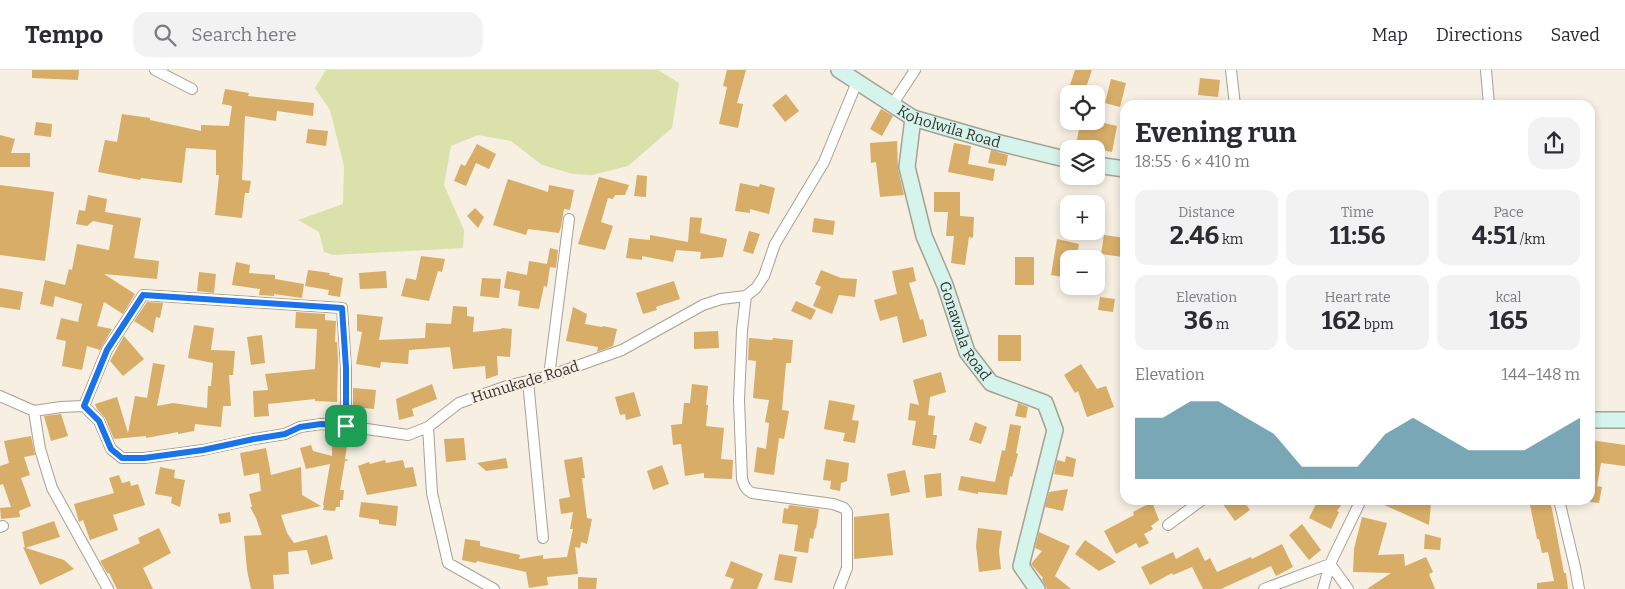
<!DOCTYPE html>
<html lang="en">
<head>
<meta charset="utf-8">
<style>
	body { margin:0; font-family:Bitter,serif; background:#f2f2f3; color:#2b2b33; height:100vh; display:flex; flex-direction:column; font-size:19px; white-space:nowrap }
	* { box-sizing:border-box; margin:0 }
	p { font-size:16px; color:#7c7c81 }
	.icon { flex:none; width:28px; height:28px; fill:none; stroke:currentColor; stroke-width:2; stroke-linecap:round; stroke-linejoin:round }
	.map { position:relative; flex:1; overflow:hidden }
	.sheet { position:absolute; left:1120px; top:30px; width:475px; height:405px; display:flex; flex-direction:column; background:#fff; border-radius:15px; box-shadow:0 2px 8px #0003 }
	.sheet>* { flex:none }
	.controls { position:absolute; left:1060px; top:15px; display:grid; gap:10px }
	.controls a { display:grid; place-items:center; width:45px; height:45px; border-radius:10px; background:#fff; box-shadow:0 2px 8px #0003; font-size:25px }
	.pin { position:absolute; display:grid; place-items:center; width:42px; height:42px; color:#fff; margin:-21px; border-radius:10px; box-shadow:0 2px 8px #0006 }
	.round { display:grid; place-items:center; flex:none; width:52px; height:52px; border-radius:15px; background:#f2f2f3 }
	.head { display:flex; align-items:center; justify-content:space-between; height:85px; padding:0 15px }
	h1 { font-size:28px; font-weight:700; line-height:38px }
	.stats { display:grid; grid-template-columns:repeat(3,1fr); gap:8px; height:85px; padding:5px 15px }
	.stats div { display:grid; align-content:center; border-radius:12px; background:#f2f2f3; text-align:center }
	.stats b { font-size:25px; font-weight:700 }
	.stats small { font-size:14px; font-weight:400 }
	.stats p { font-size:14px }
	.chart { height:140px; padding:10px 15px }
	.chart p { display:flex; justify-content:space-between }
	.chart svg { width:100%; height:90px; margin-top:5px; fill:#438297; opacity:.7 }
	header { display:flex; align-items:center; gap:30px; box-sizing:border-box; height:70px; padding:0 25px; background:#fff; border-bottom:1px solid #e1e1e2 }
	header strong { font-size:24px }
	nav { display:flex; gap:28px; margin-inline-start:auto; font-size:18px }
	.search { width:350px; height:45px; background:#f2f2f3; display:flex; align-items:center; gap:12px; box-sizing:border-box; padding:0 18px; border-radius:15px; color:#7c7c81; font-size:19px }
	.map>svg:first-child { display:block }
</style>
</head>
<body>
<header>
<strong>Tempo</strong>
<div class="search"><svg class="icon" aria-label="search" viewBox="0 0 24 24"><circle cx="10" cy="10" r="6"/><path d="M15 15l6 6"/></svg>Search here</div>
<nav><a>Map</a><a>Directions</a><a>Saved</a></nav>
</header>
<div class="map">
<svg width="1625" height="519" viewBox="0 0 1625 519">
	<rect width="100%" height="100%" fill="#f7efe2"/>
	<!-- green -->
	<path fill="#dbe1aa" d="M326 0H658L679 13 672 58 628 96 592 105 573 104 542 95 511 71 478 65 451 76 444 115 464 160 463 178 333 185 324 182 319 162 298 150 343 134 344 96 330 40 315 18Z"/>
	<!-- building -->
	<path fill="#d7ad68" d="M32 0H79L78 10 32 8Z
		M727 0H746L737 33 743 34 738 58 719 54 727 17 723 16Z
		M1075 0H1092L1084 23 1069 18Z
		M1200 8 1220 10 1218 27 1198 25Z
		M1111 9 1126 13 1120 37 1105 33Z
		M225 19 249 23 248 26 314 33 313 46 277 41 276 51 245 46 242 110 251 111 249 123H245L242 148 215 145 219 105H216V80L186 78 182 113 141 108 140 110 98 102 105 70 117 72 122 44 150 48V50L201 61V55L229 56 232 36 222 34Z
		M786 24 799 41 785 52 772 35Z
		M881 39 893 46 882 66 870 59Z
		M36 52 52 54 51 67 34 65Z
		M1080 53 1103 57 1104 53 1117 56 1112 82 1076 75Z
		M308 59 328 61 326 76 306 73Z
		M0 65 15 69 11 83H30V97H0Z
		M897 71 898 99 904 125 880 127 876 92 871 93 870 73Z
		M954 73 971 76 968 94 995 99 993 111 948 102Z
		M477 74 496 84 489 99 476 93 466 116 454 111 461 94 465 96Z
		M991 80 1008 85 1006 96 988 93Z
		M637 105 647 106 646 127 634 126Z
		M599 107 629 115 625 125H615L613 129 608 128 601 152 613 156 605 180 578 174Z
		M508 109 548 122 549 115 574 120 570 140 564 139 561 157 559 163 528 159 526 165 493 155Z
		M740 113 759 117 760 114 775 118 769 144 750 139V143L735 141Z
		M0 115 54 122 45 191 0 185Z
		M934 122H960V146L974 147 973 168 969 167 965 195 951 193 954 166H946L948 142H934Z
		M88 125 107 129 105 142 141 148 134 188 159 191 157 209 104 204 135 224 123 244 104 232 97 256 112 259 100 280 87 276 82 300 62 296 66 271 56 269 61 248 78 252 82 234 55 226 53 237 40 234 45 210 65 215 69 199 72 200 77 174 109 180 113 155 93 151 87 156 76 154 79 140 85 141Z
		M475 138 484 147 478 158 467 146Z
		M690 147 702 148 700 163 727 169 723 187 700 189 701 182 676 180 673 192 642 186V190L626 188 629 168 650 170V165L688 172Z
		M814 148 835 151 833 165 812 162Z
		M749 161 760 164 753 184 743 181Z
		M1104 165 1125 168 1123 187 1101 184Z
		M1057 169 1079 174 1076 189H1069V208L1051 205Z
		M550 178 558 180 556 198 550 197 547 217 544 216 539 239 518 236 520 221 504 218 507 201 527 205 529 191 547 194Z
		M421 186 445 189 442 202 438 201 429 231 401 226 406 208 416 210Z
		M1015 187H1034V215H1015Z
		M236 192 250 195 249 203 275 205V209L304 214 302 228 274 224V226L259 225 260 219 232 215Z
		M913 197 916 211 909 213 920 250 923 249 927 266 903 273 897 246 880 251 874 230 897 224 892 201Z
		M308 200 330 203 329 205 343 208 340 227 328 225 329 220 305 216Z
		M821 200 841 208 857 209 855 227 839 225 832 244 813 236 821 217 815 214Z
		M386 201 387 218 360 219 359 203Z
		M199 202 216 204 214 223 197 221Z
		M482 208 501 209 499 228 480 226Z
		M674 211 680 229 656 237 657 240 643 244 636 223Z
		M0 218 23 222 20 240 0 237Z
		M1100 227 1115 229 1113 242 1098 240Z
		M796 231 816 240 811 250 791 241Z
		M147 232 163 233 160 248 156 247 153 263 134 251Z
		M453 236 467 237V246L474 247 473 262 501 259 502 258 512 259 510 287 497 286 498 305 486 309 485 296 453 299 450 277 409 280 408 294 381 292 380 298 356 294 362 262 357 261V244L383 247 379 270 425 268 426 253 451 254Z
		M573 237 587 244 585 254 602 257 603 256 617 259 613 276 597 282 598 277 566 271Z
		M296 242 325 244V250L336 251 335 272H337L338 289 337 332 315 331V329L268 334 269 346 254 347 253 321 268 320 265 304 315 299 317 259 295 258Z
		M194 255 214 258 211 280 235 281 233 305H229L231 336H223L221 357 195 354 194 361 178 364V362L146 368V366L114 369 105 348 97 339 95 334 117 327 128 363 135 326 147 328 153 293 165 295 157 336 173 333 207 338 208 316H211L213 293 188 288Z
		M718 261 719 278 694 279V262Z
		M262 265 265 293 251 295 247 267Z
		M998 265H1021V291H998Z
		M124 266 144 289 123 306 110 291Z
		M749 268 772 270 773 268 793 270 791 293H786L782 340 789 341 784 369 779 368 774 405 754 402 757 377 766 379 769 353 765 352 769 330 753 328 756 291 748 290Z
		M1081 294 1097 319 1106 316 1114 337 1087 347 1078 321 1075 323 1064 305Z
		M941 302 946 322 930 327 928 345 935 346 933 365H937L935 379 912 375 916 351 908 350 910 333 919 335 913 310Z
		M432 314 437 329 412 339 414 346 399 350 396 329Z
		M692 314 708 316 706 335H708L706 356 724 358 721 389 733 390 732 409 704 408V403L685 406 681 374 673 375 671 355 682 354 684 333H690Z
		M353 318 376 320 374 339 353 337Z
		M634 322 641 346 626 350 625 344 620 345 615 327Z
		M829 330 855 335 852 350 859 351 855 373 843 371 845 363 824 359Z
		M1018 333 1028 337 1026 348 1015 346Z
		M61 344 68 366 51 371 44 346Z
		M975 352 987 357 981 374 969 370Z
		M1010 354 1021 356 1016 383 1018 384 1012 407 1010 406 1007 425 978 422V424L958 420 961 406 995 412 1002 380 1005 381Z
		M332 362 349 363 345 389 349 390 345 391 340 420H344L343 430H340V437H336L335 441 323 440 324 435H323L330 394 306 399 300 378 311 375 313 381 332 386Z
		M31 366 35 385 24 387 30 405 21 408 31 436 19 441 20 447 1 449 0 438 11 437 3 414 0 415V396L9 393 4 371Z
		M464 368 466 390 446 392 444 369Z
		M1590 370 1625 375V396L1601 393 1597 416 1602 417 1599 433 1590 432Z
		M266 378 271 405 301 397 302 425 321 436 281 445 287 463 294 473 327 465 333 489 311 495 307 480 288 482 289 504 273 505 274 519H251L247 500 244 466 262 465 256 448 250 437H252L249 424 261 421 259 403 244 406 240 383Z
		M1066 386 1076 389 1073 407 1054 404 1057 390 1065 392Z
		M582 387 585 408H582L587 448 592 449 587 474 581 472 580 478 575 477 578 504 547 507 548 515 529 518 526 502 477 491 476 493 462 490 465 469 480 471V476L520 485 519 489 543 485V489L567 487 573 459H570L573 442 561 444 559 429 570 427 564 390Z
		M506 388 508 398 486 401 477 393Z
		M826 389 849 393 847 411 841 413 840 421 830 419 831 411 823 410Z
		M385 390 386 393 403 390 405 398 413 397 417 416 367 425 358 396 369 392 370 394Z
		M662 395 669 414 653 420 647 401Z
		M160 397 175 400 174 408 185 410 180 437 171 433 172 427 155 424Z
		M905 400 910 422 891 426 887 404Z
		M941 403 942 426 926 428 924 405Z
		M119 405 122 413 130 411 131 416 138 414 145 435 113 445 118 460 90 470 83 450 79 452 74 434 114 423 109 408Z
		M1068 419 1063 441 1045 437 1049 422Z
		M1220 430H1243L1250 440 1235 451Z
		M1318 430H1345L1337 441 1339 442 1331 459 1309 448Z
		M1373 430H1396L1431 433 1429 455Z
		M1529 430H1549L1552 439 1564 503H1566L1568 519H1537V513L1554 511 1548 482 1542 483 1539 469H1537Z
		M361 432 398 436 396 456 379 454V450L359 447Z
		M1152 432 1159 450 1151 456 1153 459 1144 464 1149 473 1139 478 1136 473 1116 484 1104 461 1134 445 1133 442Z
		M789 435 819 439 816 459 815 458 813 469 810 468 808 483 794 481 798 455 782 453 784 438 788 439Z
		M230 442 231 452 220 454 218 444Z
		M889 443 893 485 854 489V447Z
		M1362 447 1387 453 1378 485 1404 484 1405 496 1426 487 1433 502 1429 504 1435 519H1367L1391 503 1353 502 1354 479Z
		M54 451 60 467 25 478 22 462Z
		M1302 454 1321 480 1309 490 1289 465Z
		M159 458 171 483 143 498 153 519H117L109 503H107L100 491 140 473 138 468Z
		M978 458 1002 461 999 481 1001 499 979 502 976 476Z
		M1039 462 1070 476 1055 506 1071 519H1047L1042 509 1043 508 1031 494 1042 481 1035 478Z
		M1425 464 1441 468 1440 480 1424 479Z
		M1085 470 1110 487 1116 492 1099 501 1075 484Z
		M1282 474 1293 497 1276 506 1271 496 1221 519H1203L1192 497 1173 505 1172 503 1150 515 1141 497 1173 482 1176 489 1198 477 1205 491 1210 488 1217 502 1251 487 1252 489Z
		M23 477 64 490 74 499 40 515Z
		M779 484 797 487 792 513 774 510Z
		M731 491 763 504 757 519H730L734 509 725 506Z
		M578 507 597 508 596 519H578Z"/>
	<g fill="none" stroke-linecap="round" stroke-linejoin="round">
		<!-- street casing -->
		<g stroke="#a7a094" stroke-width="12">
			<path id="street" d="M155 0 192 19
				M1231 0 1235 35
				M1486 0 1489 35
				M892 35 915 0
				M746 226 742 260 739 330 742 409C744 416 746 420 752 423L833 434 844 438 847 442V498L839 519
				M549 306 569 149
				M528 311 543 468
				M0 326 34 341 61 337 84 336 99 351 111 379 122 388H144L203 380 254 369 285 364 300 357 321 354 346 356 408 365 428 357 459 333 507 316 549 306 622 280 703 235 721 229 746 226 756 218 764 206 775 174 824 92 857 12
				M84 336 107 280 143 225 342 238 346 298V356
				M34 341 40 379 52 418 108 519
				M428 357 432 423 448 493 494 519
				M1559 430 1575 497 1579 519
				M1168 455 1202 430
				M0 457 3 456
				M1264 519 1330 494 1348 519
				M1323 519 1330 494 1361 430"/>
		</g>
		<!-- secondary casing -->
		<g stroke="#a7a094" stroke-width="18">
			<g id="secondary">
				<path id="s1" d="M839 0 913 48 996 72 1069 90"/>
				<path id="s2" d="M913 48 907 97 924 166 945 215 967 282 991 313 1045 333 1055 360 1021 496 1037 519"/>
				<path d="M1096 95 1125 99"/>
				<path d="M1590 350H1625"/>
			</g>
		</g>
		<!-- street -->
		<use href="#street" stroke="#fff" stroke-width="10"/>
		<!-- secondary -->
		<use href="#secondary" stroke="#d5f4ec" stroke-width="15"/>
	</g>
	<g fill="none" stroke-linecap="round" stroke-linejoin="round">
		<!-- route casing -->
		<g stroke="#fff" stroke-width="10">
			<path id="route" d="M143 225 342 238 346 298V356L321 354 300 357 285 364 254 369 203 380 144 388H122L111 379 99 351 84 336 107 280Z"/>
		</g>
		<!-- route -->
		<use href="#route" stroke="#1a73e8" stroke-width="6"/>
	</g>
	<g text-anchor="middle" stroke-width="4.5" stroke-linejoin="round" paint-order="stroke">
		<!-- street labels -->
		<g font-size="15" fill="#37342f" stroke="#f7efe2">
			<text dy="5" stroke="none"><textPath href="#s1" startOffset="125">Koholwila Road</textPath></text>
			<text dy="5" stroke="none"><textPath href="#s2" startOffset="224">Gonawala Road</textPath></text>
			<text transform="translate(525 312) rotate(-17)" y="5">Hunukade Road</text>
		</g>
	</g>
</svg>
<div class="controls">
<a><svg class="icon" aria-label="locate" viewBox="0 0 24 24"><circle cx="12" cy="12" r="6"/><path d="M12 2v4M12 18v4M2 12h4M18 12h4"/></svg></a>
<a><svg class="icon" aria-label="layers" viewBox="0 0 24 24"><path d="M12 4l9 5-9 5-9-5zM3 14l9 5 9-5"/></svg></a>
<a>+</a>
<a>−</a>
</div>
<div class="pin" style="left:346px;top:356px;background:#1e9e55"><svg class="icon" aria-label="arrive" viewBox="0 0 24 24"><path d="M6 21V4h12l-3 4 3 4H6"/></svg></div>
<section class="sheet">
<div class="head"><div><h1>Evening run</h1><p>18:55 · 6 × 410 m</p></div><a class="round"><svg class="icon" aria-label="share" viewBox="0 0 24 24"><path d="M12 15V3M7 8l5-5 5 5M5 13v7h14v-7"/></svg></a></div>
<div class="stats">
<div><p>Distance</p><b>2.46<small> km</small></b></div>
<div><p>Time</p><b>11:56</b></div>
<div><p>Pace</p><b>4:51<small> /km</small></b></div>
</div>
<div class="stats">
<div><p>Elevation</p><b>36<small> m</small></b></div>
<div><p>Heart rate</p><b>162<small> bpm</small></b></div>
<div><p>kcal</p><b>165</b></div>
</div>
<div class="chart"><p><span>Elevation</span>144–148 m</p>
<svg viewBox="0 0 160 44" preserveAspectRatio="none"><path d="M0 44V14L10 14L20 6L30 6L40 14L50 22L60 38L70 38L80 38L90 22L100 14L110 22L120 30L130 30L140 30L150 22L160 14V44z"/></svg>
</div>
</section>
</div>
</body>
</html>
